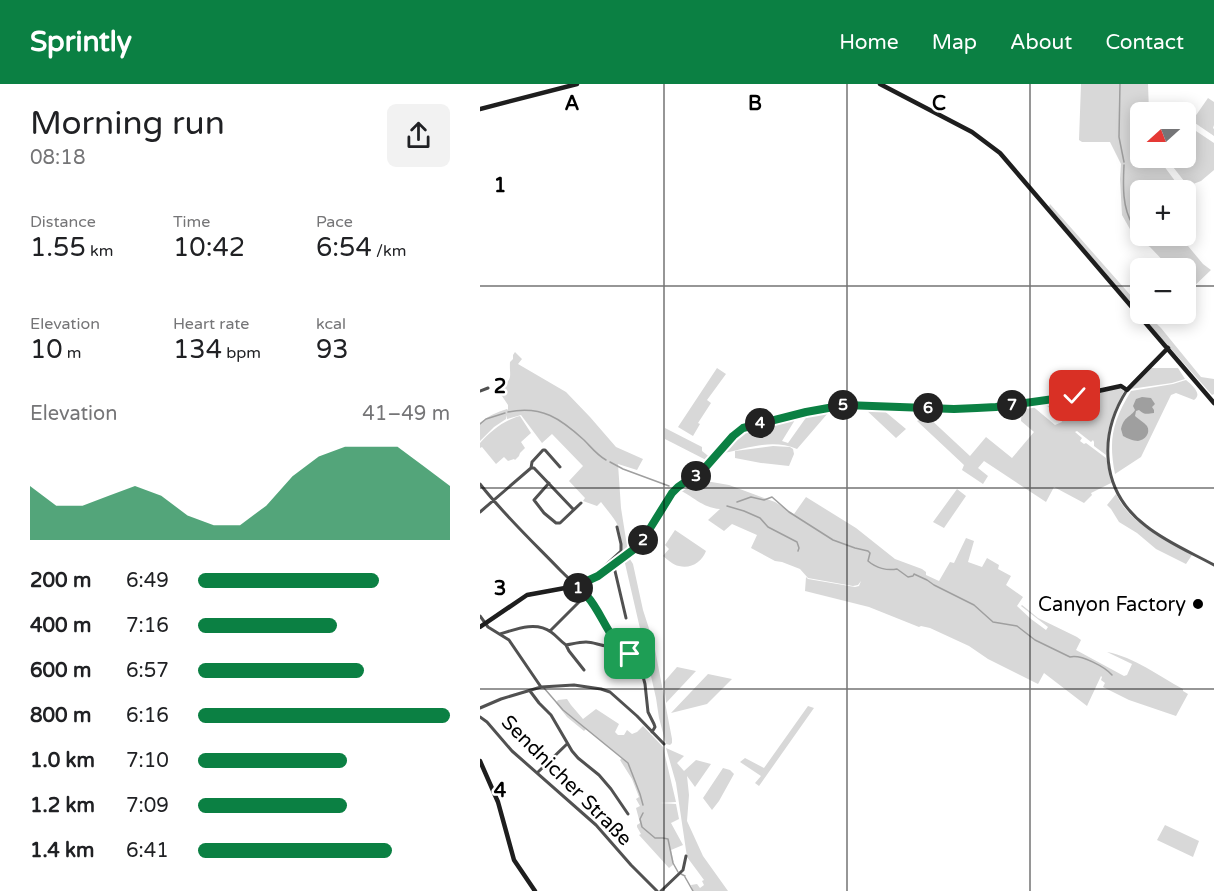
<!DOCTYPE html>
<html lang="en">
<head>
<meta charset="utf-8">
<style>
	body { margin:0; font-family:"Varela Round",sans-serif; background:#f2f2f2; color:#202124; height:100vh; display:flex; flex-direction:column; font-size:22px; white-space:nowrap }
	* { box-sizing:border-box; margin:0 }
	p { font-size:20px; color:#757577 }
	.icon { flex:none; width:33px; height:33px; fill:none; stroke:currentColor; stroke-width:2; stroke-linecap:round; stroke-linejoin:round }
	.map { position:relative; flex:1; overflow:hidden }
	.sheet { display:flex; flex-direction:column; background:#fff; width:480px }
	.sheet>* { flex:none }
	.needle { width:39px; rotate:249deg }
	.tools { position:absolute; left:650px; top:18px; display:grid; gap:12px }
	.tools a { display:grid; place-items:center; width:66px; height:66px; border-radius:9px; background:#fff; box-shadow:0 3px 15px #0003; font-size:30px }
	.pin { position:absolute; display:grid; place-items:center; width:51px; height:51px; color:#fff; margin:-26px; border-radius:12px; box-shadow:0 3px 9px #0006 }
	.km { position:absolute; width:30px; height:30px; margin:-15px; border-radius:50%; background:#222; color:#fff; font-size:16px; line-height:30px; text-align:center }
	.round { display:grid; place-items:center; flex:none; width:63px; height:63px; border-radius:9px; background:#f2f2f2 }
	.head { display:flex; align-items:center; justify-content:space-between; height:102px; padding:0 30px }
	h1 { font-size:33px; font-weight:600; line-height:45px }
	.stats { display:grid; grid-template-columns:repeat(3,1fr); gap:9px; height:102px; padding:6px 30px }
	.stats div { display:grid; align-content:center }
	.stats b { font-size:26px; font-weight:600 }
	.stats small { font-size:16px; font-weight:400 }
	.stats p { font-size:16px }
	.chart { height:168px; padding:12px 30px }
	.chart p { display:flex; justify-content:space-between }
	.chart svg { width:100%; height:108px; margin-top:6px; fill:#0b8043; opacity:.7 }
	ul { padding:0 30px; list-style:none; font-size:20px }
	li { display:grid; grid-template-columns:96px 72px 1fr; align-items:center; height:45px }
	li i { height:15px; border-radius:8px; background:#0b8043 }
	header { display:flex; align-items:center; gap:36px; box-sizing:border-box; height:84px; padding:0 30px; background:#0b8043; color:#fff }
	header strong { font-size:28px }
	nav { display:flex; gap:33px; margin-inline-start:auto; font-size:21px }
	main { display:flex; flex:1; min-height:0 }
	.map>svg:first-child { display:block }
</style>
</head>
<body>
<header>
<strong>Sprintly</strong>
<nav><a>Home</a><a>Map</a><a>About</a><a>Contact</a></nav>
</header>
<main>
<section class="sheet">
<div class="head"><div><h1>Morning run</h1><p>08:18</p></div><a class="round"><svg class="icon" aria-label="share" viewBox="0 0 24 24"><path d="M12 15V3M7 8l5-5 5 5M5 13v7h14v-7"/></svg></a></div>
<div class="stats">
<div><p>Distance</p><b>1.55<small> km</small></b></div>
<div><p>Time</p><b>10:42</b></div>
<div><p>Pace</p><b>6:54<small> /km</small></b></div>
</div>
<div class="stats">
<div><p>Elevation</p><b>10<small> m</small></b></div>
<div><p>Heart rate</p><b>134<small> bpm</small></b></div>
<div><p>kcal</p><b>93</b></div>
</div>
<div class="chart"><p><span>Elevation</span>41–49 m</p>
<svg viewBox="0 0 160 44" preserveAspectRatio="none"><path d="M0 44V22L10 30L20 30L30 26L40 22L50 26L60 34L70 38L80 38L90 30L100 18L110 10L120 6L130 6L140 6L150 14L160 22V44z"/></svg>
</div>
<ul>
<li><b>200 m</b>6:49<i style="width:72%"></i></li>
<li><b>400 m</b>7:16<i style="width:55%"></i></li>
<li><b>600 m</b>6:57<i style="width:66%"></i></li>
<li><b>800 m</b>6:16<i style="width:100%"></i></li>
<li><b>1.0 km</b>7:10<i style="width:59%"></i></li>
<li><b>1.2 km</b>7:09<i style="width:59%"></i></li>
<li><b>1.4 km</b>6:41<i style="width:77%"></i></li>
</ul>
</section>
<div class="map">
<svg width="734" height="807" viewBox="0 0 734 807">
	<rect width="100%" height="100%" fill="#fff"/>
	<!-- green -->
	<path fill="#d8d8d8" d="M601 0H668L669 28H660V74H678L701 105 697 106H660V152H698L709 160 708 162 723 180 731 186 709 207 705 202V184H690L670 163 655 154 642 131 640 95 641 80 630 58H602L599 56Z
		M728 14 734 18V41L733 44 734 45V52L712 37Z
		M716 47 734 59V86L721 97 708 102 686 74H705V48L713 52Z
		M570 120 660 222V229L569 123Z
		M660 230H667L681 244 721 293 734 295V310L732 311Z
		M35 268 42 275 38 280 86 308 110 333 136 363 163 375 157 386 138 380 141 424 148 468 143 472C141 462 142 448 136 438 132 431 126 425 121 418L117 422 103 417 105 414 89 397 103 382 72 350 62 359 41 331 27 335V331L26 335 14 343 0 357V339C8 332 17 328 27 325L28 326V321L16 303C35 297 29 293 30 278L33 275V271Z
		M237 284 246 290 227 316 231 319 218 339 220 340 213 352 198 343Z
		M669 284H698L705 295 692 299 650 305Z
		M706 296C712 301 723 310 714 316L696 309 691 311 661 373 635 390C628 355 633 337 651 307L693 300Z
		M639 304 644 307C632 331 627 343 626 371L614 362V358L613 356 611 358 597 347 595 348 602 354 600 357 604 360 606 359 626 374 631 399 611 409 612 411 604 419 574 403 566 418 504 377 498 384 508 392 503 400 482 386 484 381 437 337 447 332 490 372 506 353 532 374 554 348 541 337 542 324 545 320H550L575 341 582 338 581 335 563 318Z
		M362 322 402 324V325L426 345 416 354 384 324H360L348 326V329L317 365C291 354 266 365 240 370L253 353 265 345 318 331 302 357 308 359 330 328Z
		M40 332 51 349 41 358 45 364 40 369 39 372 35 376 34 375 28 377 24 373 16 380 2 363 0 364V359C11 347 24 336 40 332Z
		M185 344 222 363V367L232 375 230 378 185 355Z
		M293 362 310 363 313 365 314 370 309 382 281 379 255 374V367Z
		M214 395 249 401 295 418 314 430 326 413 376 444 415 475 442 485 446 488V491L459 497 470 478 474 479 486 454 494 457 488 478 502 483 507 474 519 481 518 485 531 492 526 501 543 513 537 522 551 535 566 546 568 543 541 522 542 521 558 534 597 553 601 556 596 566 644 592 647 591 652 580 627 568C654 573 679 592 703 605V607L708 610 696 632 649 616 623 603 625 599 621 596 622 593 621 592 607 622 564 589 558 600 508 575 489 562 450 544 441 542 439 543 389 523 325 507 326 493 328 495 375 503 379 502 381 497 378 501 373 502 328 494 320 485 302 478 295 477 271 464 277 451 252 440 244 447 228 436 240 425C222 424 212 411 197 405Z
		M477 405 486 412 464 444 453 438Z
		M636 410C650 440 684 455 712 471L706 480 676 465 657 449 639 438 631 425 627 421Z
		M195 446 226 467C222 478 211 485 199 482 193 481 187 475 183 472L189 465 185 461Z
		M148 472 153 480 163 526 174 560 192 655V659L190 661 186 660 179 634 176 614 144 475Z
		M197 583 216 587 186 619 184 598Z
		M228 590 252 595 227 620 191 629Z
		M87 615 91 621 103 635 116 625 139 640 135 648 138 651H144L147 646 152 650 157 648 163 642 183 663 196 718 180 719 196 720 199 735 191 739 203 761 191 766 194 780 189 784 159 751 161 750 157 743V741L160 739 156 724 160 722 156 715 159 713 152 695 140 676 142 674 106 645 104 647 87 633 76 619 78 616Z
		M328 622 334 624 279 702 275 699 281 692 260 678 265 674 284 684Z
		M186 664 204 672 197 679 204 687 216 676 231 680 215 703 207 692 209 711 207 737 223 772 248 807H213L211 801 217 800 220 804 224 801 222 797 224 796 207 773 196 699Z
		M243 684 250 686 254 690 239 717 232 726 223 714Z
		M685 741 719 757 713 773 677 756Z"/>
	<!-- water -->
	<path fill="#9f9f9f" d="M662 313 671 314 675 320 672 323 674 326V329C667 330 664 331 659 326L656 327 655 332C658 335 664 338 667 342 671 349 665 356 658 357 653 357 647 354 643 352L641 345C644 332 651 333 655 326L653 322 656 315Z"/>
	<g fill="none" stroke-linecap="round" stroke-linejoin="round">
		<!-- stream -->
		<path stroke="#9f9f9f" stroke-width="1.5" d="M640 0 639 53 644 78
			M644 81C643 101 642 124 653 141
			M28 328C62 321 81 335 104 356 111 363 117 371 126 376
			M0 340 6 335 25 329
			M130 378 143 385 189 402
			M257 418 271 413 284 416 292 413 309 428 353 456 375 464 388 467 390 469 388 477C396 484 407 487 417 485L428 493 433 492 434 490 447 496 454 501 494 521 513 538 537 542 555 556 590 573C601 570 625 583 632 591
			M247 422 264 427 280 434 288 443 317 458 319 464 318 467
			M64 604 83 626 148 679 160 710 163 721
			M163 729 160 735 162 743 175 754H183L188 755 193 779 198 788
			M201 790 205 792
			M205 793 213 807"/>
		<!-- street -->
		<path stroke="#515151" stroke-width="3" d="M647 306C618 351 620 407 666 442 686 458 712 469 734 481
			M0 307 8 304
			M51 384 52 378 63 366H65L80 383
			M69 399 54 416 64 429 76 439H80L101 419
			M0 400C24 431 54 459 81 487 92 498 105 508 113 520 123 536 130 558 147 568
			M0 428 51 384H54L93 425
			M132 482 135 487 146 534
			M118 492V488L141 467V460L137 443
			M0 532 8 543 29 556 61 603
			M70 547 106 511
			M20 550C36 545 56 537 71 548 77 552 80 557 86 561 92 560 99 558 106 558 117 558 126 566 136 559
			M86 561 89 567 104 586
			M149 566 151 568 149 570 147 568Z
			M149 570 154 587
			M157 570 165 600 168 628 174 640 175 643 172 648
			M50 607 59 619 71 631 92 667 98 674 119 691 131 705 148 730
			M0 624 21 615 61 603 94 601 121 605 130 608 157 632 184 660
			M0 633 7 638 32 667 116 741 151 781 177 807
			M57 689 87 660
			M181 807 203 786 206 772"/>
		<!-- secondary -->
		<path stroke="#1e1e1e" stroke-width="4.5" d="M400 0 492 48 520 69 734 319
			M0 25 97 0
			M0 543 47 511 96 502 122 490 152 467 161 459 195 405 224 385 253 352 267 343 355 322 365 321 474 325 503 324 595 312 641 302 647 306 688 264
			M0 677 18 718 34 776 55 807"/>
	</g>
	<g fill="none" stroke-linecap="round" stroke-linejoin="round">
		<!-- route casing -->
		<g stroke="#fff" stroke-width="12">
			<path id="route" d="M150 570C128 556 123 530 107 512 104 508 99 505 96 502L118 492 157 463 164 454 192 409 198 403 224 385 253 352 263 344 326 328 365 321 474 325 497 324 516 323 595 312"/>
		</g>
		<!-- route -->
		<use href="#route" stroke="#0b8043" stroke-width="8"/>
	</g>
	<!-- grid -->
	<path fill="none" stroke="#000" stroke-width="1.5" stroke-opacity="0.55" d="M184 0V807M367 0V807M550 0V807M0 202H660M705 202H734M0 404H734M0 605H734"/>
	<!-- markers -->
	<circle fill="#000" stroke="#fff" stroke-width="2" cx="718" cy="520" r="6"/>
	<g text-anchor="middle" stroke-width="5" stroke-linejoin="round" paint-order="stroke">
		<!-- poi labels -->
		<g font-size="20" fill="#000" stroke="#fff" text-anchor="end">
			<text x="706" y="527">Canyon Factory</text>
		</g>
		<!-- street labels -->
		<g font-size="20" fill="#000" stroke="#fff">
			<text transform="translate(87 696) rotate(45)" y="7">Sendnicher Straße</text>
		</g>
	</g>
	<g font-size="20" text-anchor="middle" font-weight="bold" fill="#000" stroke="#fff" stroke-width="5" stroke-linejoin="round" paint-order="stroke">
		<text x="92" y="26">A</text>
		<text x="275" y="26">B</text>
		<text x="459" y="26">C</text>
		<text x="20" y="108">1</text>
		<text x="20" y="309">2</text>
		<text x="20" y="511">3</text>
		<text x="20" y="713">4</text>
	</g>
</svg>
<div class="tools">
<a><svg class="needle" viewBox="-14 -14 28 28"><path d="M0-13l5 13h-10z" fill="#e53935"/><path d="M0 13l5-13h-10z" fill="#757577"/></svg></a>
<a>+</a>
<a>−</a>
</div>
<div class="pin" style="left:150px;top:570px;background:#1e9e55"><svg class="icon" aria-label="arrive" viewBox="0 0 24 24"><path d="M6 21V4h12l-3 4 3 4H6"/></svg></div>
<div class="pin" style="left:595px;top:312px;background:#d93025"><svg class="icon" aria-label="check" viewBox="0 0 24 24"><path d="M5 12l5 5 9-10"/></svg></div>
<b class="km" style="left:98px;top:504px">1</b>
<b class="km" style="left:163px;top:456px">2</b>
<b class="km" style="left:216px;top:392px">3</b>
<b class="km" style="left:280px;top:339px">4</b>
<b class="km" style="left:363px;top:321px">5</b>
<b class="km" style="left:448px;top:324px">6</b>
<b class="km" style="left:532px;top:321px">7</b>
</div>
</main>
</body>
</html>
